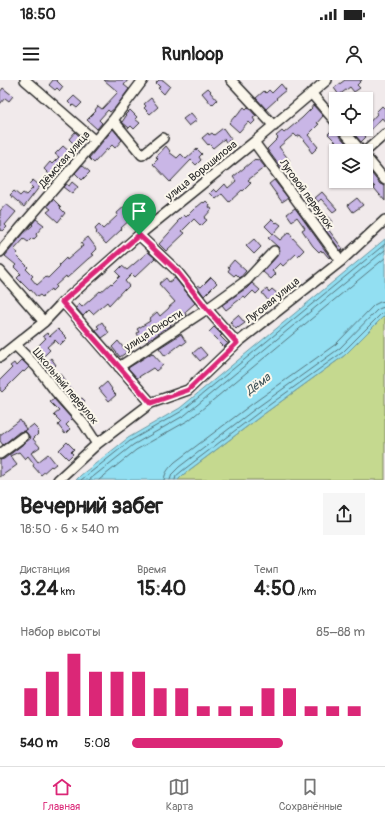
<!DOCTYPE html>
<html lang="ru">
<head>
<meta charset="utf-8">
<style>
	body { margin:0; font-family:Pangolin,sans-serif; background:#f6f6f6; color:#222; height:100vh; display:flex; flex-direction:column; font-size:15px; white-space:nowrap }
	* { box-sizing:border-box; margin:0 }
	p { font-size:13px; color:#767676 }
	.icon { flex:none; width:22px; height:22px; fill:none; stroke:currentColor; stroke-width:2; stroke-linecap:round; stroke-linejoin:round }
	.map { position:relative; height:400px; overflow:hidden }
	.sheet { display:flex; flex-direction:column; background:#fff; flex:1 }
	.sheet>* { flex:none }
	.buttons { position:absolute; left:329px; top:12px; display:grid; gap:8px }
	.buttons a { display:grid; place-items:center; width:44px; height:44px; border-radius:0px; background:#fff; box-shadow:0 1px 3px #0004; font-size:20px }
	.pin { position:absolute; display:grid; place-items:center; width:34px; height:34px; color:#fff; margin:-41px -17px; border-radius:50% 50% 50% 0; rotate:-45deg; box-shadow:0 0 4px #0007 }
	.pin .icon { rotate:45deg }
	.round { display:grid; place-items:center; flex:none; width:42px; height:42px; border-radius:0px; background:#f6f6f6 }
	.headline { display:flex; align-items:center; justify-content:space-between; height:68px; padding:0 20px }
	h1 { font-size:22px; font-weight:700; line-height:30px }
	.stats { display:grid; grid-template-columns:repeat(3,1fr); gap:6px; height:68px; padding:4px 20px }
	.stats div { display:grid; align-content:center }
	.stats b { font-size:20px; font-weight:700 }
	.stats small { font-size:11px; font-weight:400 }
	.stats p { font-size:11px }
	.chart { height:112px; padding:8px 20px }
	.chart p { display:flex; justify-content:space-between }
	.chart svg { width:100%; height:72px; margin-top:4px; stroke:#db2777; stroke-width:6 }
	ul { padding:0 20px; list-style:none; font-size:13px }
	li { display:grid; grid-template-columns:64px 48px 1fr; align-items:center; height:30px }
	li i { height:10px; border-radius:5px; background:#db2777 }
	.status { display:flex; justify-content:space-between; align-items:center; height:28px; padding:0 20px; background:#fff; direction:ltr }
	.status svg { height:11px; fill:currentColor }
	header { display:flex; justify-content:space-between; align-items:center; height:52px; padding:0 20px; background:#fff; font-size:18px; font-weight:700 }
	.dock { display:flex; justify-content:space-around; align-items:center; height:56px; border-top:1px solid #e0e0e0; background:#fff; font-size:11px; color:#767676 }
	.dock a { display:grid; justify-items:center; gap:2px }
	.dock .active { color:#db2777 }
	.map>svg:first-child { display:block }
</style>
</head>
<body>
<div class="status"><b>18:50</b><svg viewBox="0 0 49 12"><path d="M0 12V9h3v3zM5 12V6h3v6zM10 12V3h3v9zM15 12V0h3v12zM26 1h20v11H26zM47 4h2v5h-2z"/></svg></div>
<header><svg class="icon" aria-label="menu" viewBox="0 0 24 24"><path d="M4 6h16M4 12h16M4 18h16"/></svg>Runloop<svg class="icon" aria-label="person" viewBox="0 0 24 24"><circle cx="12" cy="8" r="4"/><path d="M4 21q1-7 8-7t8 7"/></svg></header>
<div class="map">
<svg width="385" height="400" viewBox="0 0 385 400">
	<rect width="100%" height="100%" fill="#f1eaeb"/>
	<filter id="ink" filterUnits="userSpaceOnUse"><feTurbulence type="fractalNoise" baseFrequency=".025" numOctaves="2"/><feDisplacementMap in="SourceGraphic" scale="8" xChannelSelector="R" yChannelSelector="G"/><feConvolveMatrix kernelMatrix="1 2 1 2 8 2 1 2 1" color-interpolation-filters="sRGB"/></filter>
	<g filter="url(#ink)">
		<!-- green -->
		<path fill="#c5d98f" stroke="#78825d" d="M385 235V400H178L184 394 261 336 345 275Z"/>
		<!-- water -->
		<path fill="#92dff2" stroke="#6997a2" d="M385 159V235L345 275 261 336 184 394 178 400H76L81 395 128 358 180 328Z"/>
		<g fill="none" stroke-linecap="round" stroke-linejoin="round">
			<!-- shore -->
			<path stroke="#54737b" stroke-width="1" d="M81 400 130 361 182 331 385 164
				M89 400 133 365 185 335 385 170
				M99 400 136 370 189 340 385 178
				M164 400C165 392 169 388 175 382L252 324 336 264 374 225 380 222 385 221
				M170 400 172 394 179 387 255 329 340 268 377 230 381 228 385 227
				M175 400 176 396 182 391 258 333 343 272 381 234 385 232"/>
		</g>
		<!-- building -->
		<path fill="#c9b6e6" stroke="#2b2b2b" d="M53 0H56L63 7 60 11 57 8 55 10 49 5Z
			M104 0H128L124 5 129 9 115 28 110 32 108 30 99 40 102 43 97 49 87 40 96 31 95 30 98 26 102 29 118 12Z
			M159 0H163L170 6 164 14 158 8 160 7 156 3Z
			M345 0H362L357 5 360 8 354 12 350 7 339 15 334 8Z
			M281 4 286 10 276 18 277 19 266 29 256 18 264 11 266 13 269 10 272 13Z
			M3 8 13 16 9 21 5 18 0 24V12Z
			M208 8 211 11 210 12 217 20 212 25 202 13Z
			M74 16 82 23 77 28 73 25 72 26 68 22Z
			M151 18 158 27 150 34 144 28 146 26 144 24Z
			M313 25 323 36 317 43 319 44 308 55 318 67 312 73 309 69 310 67 300 55 297 57 294 54 279 67 290 81 281 88 267 69 278 58 276 56 282 51 284 53 302 38 312 28H311Z
			M382 26 385 29V42L382 38 365 56 366 57 361 62 350 49H366V46L377 34 376 32Z
			M244 27 246 29 248 27 256 36 253 38 255 41 251 45 248 42 239 52 229 43 235 36 236 37Z
			M130 30 137 37 135 39 140 43 134 49 131 46 129 48 122 42 126 36 125 35Z
			M191 33 197 40 189 46 183 39Z
			M223 48 231 59 226 62 224 59 213 68 209 64 208 65 202 58 208 53 209 55 212 53 214 55Z
			M113 49 122 60 115 68 112 65 107 70V69L94 83 89 78Z
			M333 49H336L337 53 352 70 351 71H345L328 54Z
			M75 52 85 61 78 68 69 59Z
			M63 66 72 74 62 85 63 86 59 89 58 88 51 96 44 89 50 82 52 84 59 77 55 74Z
			M166 66 170 71 169 72 177 78 181 74 186 79 197 69 202 74 199 77 201 80 196 85 191 80 170 102 153 84 158 79 156 77Z
			M255 79 257 81 259 80 265 87 248 100 251 103 243 111 242 110 229 122 222 114 216 119 210 113 214 109 217 112 225 104 228 108 236 101 233 97Z
			M82 85 90 92 82 100 75 93Z
			M368 89 380 104 385 106V121L374 108 375 107 366 98V91Z
			M33 100 40 106 24 127 10 115 14 111 20 116 23 113 26 115 33 108 29 104Z
			M274 100 288 118 282 122 269 104Z
			M72 102 78 107 72 114 63 107 66 104 69 106Z
			M322 112 337 129 333 132 321 119 318 122 315 118Z
			M357 118 363 125 353 132 348 125Z
			M53 119 61 127 60 128 65 133 58 142 47 132 51 129 48 127V125Z
			M133 120 142 129 121 148 122 149 106 164 96 153 97 152 95 149 99 145 103 149 118 135 117 133 126 125 127 126Z
			M206 121 210 125 209 127 212 129 204 138 207 140 201 146 194 139 182 151 185 153 166 171 159 164 178 143 177 142 184 135 186 137 196 127H197L203 122 204 123Z
			M6 124 16 132 5 145 7 147 3 151 1 150 0 151V131Z
			M295 128 330 177 329 178 323 171 322 172 321 170 319 172 313 166 302 150 305 148 297 137 292 141 287 134Z
			M326 134 332 142 329 145 331 147 328 149 343 169 341 171 318 140Z
			M36 139 44 145 36 154 37 156 33 160 32 158 28 162 24 159 14 170 18 173 16 175 28 187 26 189 33 196 31 198 37 205 46 197 48 198 60 186 59 185 66 178 67 180 81 168 80 167H82L83 166 81 163 88 157 97 169 92 174 94 175 89 179V178L67 198 66 196 55 206 56 207 52 211 51 209 42 217 40 215 37 217 31 210 30 211 17 198 21 194 14 187 16 185 5 176 24 153 33 145 32 144Z
			M272 139 276 143 277 142 281 145 273 154 265 146Z
			M289 152 292 156H291L304 170 298 176 296 174 283 186 280 183 272 191 276 194 271 199 263 192 278 175 280 170 278 167 268 158 273 154 280 160Z
			M254 159 261 167 254 174 246 166Z
			M148 172 155 178 135 197 132 194 125 201 129 206 125 210 124 209 109 225 107 222 93 234 89 230 83 236 76 228 79 224 82 227 100 211 101 212 111 203 112 204 120 196 116 192 122 186 127 190Z
			M234 180 246 191 240 198 236 194 234 196 228 191 230 188 228 187Z
			M211 197 217 203 204 216 197 206 198 205 201 207Z
			M166 198 169 202 175 198 195 223 185 232 186 234 183 237 182 236 170 245 171 246 169 247 165 250 164 249 154 257 152 258V257L146 261 142 256 139 257 137 253 139 252 137 249 150 241 149 239 157 232 160 236 169 228V227L175 222 159 204Z
			M252 203 260 210 256 214 253 211 246 218 244 216 226 230 222 225 245 209H246Z
			M267 209 269 212 272 209 279 215 270 223 262 213Z
			M238 235 245 243 238 248V247L236 249 230 242Z
			M102 242 109 253 102 258 95 250 99 248 97 246Z
			M214 247 222 255 220 256 227 263H229L224 267 209 252Z
			M58 249 67 258 60 265 55 260 47 267 50 270 44 276 36 268 46 258 43 256 47 253 50 256Z
			M181 254 186 262 182 265 181 264 165 276 159 268Z
			M118 261 127 272 120 277 112 267Z
			M200 267 207 275 200 281 193 273Z
			M152 273 163 285 156 291 153 288 137 298 128 288Z
			M51 278 56 285 48 292 43 285Z
			M22 280 29 287 24 292 23 291 2 312 0 310V300L12 288 10 286 14 283 16 286Z
			M60 294 77 317 78 316 80 319 82 318 85 321 77 327 54 299Z
			M107 302 112 309 111 310 116 315 109 321 99 309Z
			M54 319 72 339 66 345 70 349 65 354 58 345 61 342 54 335 59 331 50 322Z
			M20 340 26 349 24 351 19 352 3 365 0 361V355Z
			M33 345 39 351 37 353 38 354 33 359 40 367 31 373 38 382 48 374 56 384 52 387 51 386 41 395 33 386 34 384 28 376 25 379 19 372 10 376 17 385 0 397V380L4 379 31 358 25 351Z
			M67 362 74 369 71 372 73 374 68 379 59 370Z"/>
		<g fill="none" stroke-linecap="round" stroke-linejoin="round">
			<!-- minor casing -->
			<g stroke="#2b2b2b" stroke-width="12">
				<path id="minor" d="M25 0 95 61
					M231 0 274 46
					M311 13 336 42
					M113 40 142 75 163 58
					M342 49 361 71
					M254 62 341 181
					M366 71 385 54
					M366 77 385 100
					M139 155 176 190 207 229 237 263
					M0 172 113 40 143 0
					M0 191 44 242
					M63 222 151 323
					M15 265 37 287 56 312 84 344 97 364
					M0 277 44 242 63 222 139 155 254 62 327 0
					M119 287 207 229 247 200 274 171
					M0 374 23 357
					M58 400 97 364 151 323 188 310 237 263 341 181 385 140"/>
			</g>
			<!-- minor -->
			<use href="#minor" stroke="#fbf7ec" stroke-width="9"/>
		</g>
	</g>
	<g fill="none" stroke-linecap="round" stroke-linejoin="round" filter="url(#ink)">
		<!-- route casing -->
		<g stroke="#fff" stroke-width="8">
			<path id="route" d="M139 155 176 190 207 229 237 263 188 310 151 323 62 222Z"/>
		</g>
		<!-- route -->
		<use href="#route" stroke="#db2777" stroke-width="5"/>
	</g>
	<g text-anchor="middle" stroke-width="4" stroke-linejoin="round" paint-order="stroke">
		<!-- street labels -->
		<g font-size="11" fill="#2b2b2b" stroke="#fbf7ec">
			<text transform="translate(64 79) rotate(-49)" y="4">Дёмская улица</text>
			<text transform="translate(201 90) rotate(-39)" y="4">улица Ворошилова</text>
			<text transform="translate(307 114) rotate(54)" y="4">Луговой переулок</text>
			<text transform="translate(272 220) rotate(-39)" y="4">Луговая улица</text>
			<text transform="translate(153 250) rotate(-33)" y="4">улица Юности</text>
			<text transform="translate(66 306) rotate(50)" y="4">Школьный переулок</text>
		</g>
		<!-- water labels -->
		<g font-size="12" font-style="italic" fill="#45585d" stroke="#fbf7ec">
			<text transform="translate(258 304) rotate(-37)" y="4">Дёма</text>
		</g>
	</g>
</svg>
<div class="buttons">
<a><svg class="icon" aria-label="locate" viewBox="0 0 24 24"><circle cx="12" cy="12" r="6"/><path d="M12 2v4M12 18v4M2 12h4M18 12h4"/></svg></a>
<a><svg class="icon" aria-label="layers" viewBox="0 0 24 24"><path d="M12 4l9 5-9 5-9-5zM3 14l9 5 9-5"/></svg></a>
</div>
<div class="pin" style="left:139px;top:155px;background:#1e9e55"><svg class="icon" aria-label="arrive" viewBox="0 0 24 24"><path d="M6 21V4h12l-3 4 3 4H6"/></svg></div>
</div>
<section class="sheet">
<div class="headline"><div><h1>Вечерний забег</h1><p>18:50 · 6 × 540 m</p></div><a class="round"><svg class="icon" aria-label="share" viewBox="0 0 24 24"><path d="M12 15V3M7 8l5-5 5 5M5 13v7h14v-7"/></svg></a></div>
<div class="stats">
<div><p>Дистанция</p><b>3.24<small> km</small></b></div>
<div><p>Время</p><b>15:40</b></div>
<div><p>Темп</p><b>4:50<small> /km</small></b></div>
</div>
<div class="chart"><p><span>Набор высоты</span>85–88 m</p>
<svg viewBox="0 0 160 44" preserveAspectRatio="none"><path d="M5 44V27M15 44V17M25 44V6M35 44V17M45 44V17M55 44V17M65 44V27M75 44V27M85 44V38M95 44V38M105 44V38M115 44V27M125 44V27M135 44V38M145 44V38M155 44V38"/></svg>
</div>
<ul>
<li><b>540 m</b>5:08<i style="width:65%"></i></li>
</ul>
</section>
<nav class="dock">
<a class="active"><svg class="icon" aria-label="home" viewBox="0 0 24 24"><path d="M3 11l9-7 9 7M6 9v11h12V9"/></svg>Главная</a>
<a><svg class="icon" aria-label="map" viewBox="0 0 24 24"><path d="M3 6l6-2 6 2 6-2v14l-6 2-6-2-6 2zM9 4v14M15 6v14"/></svg>Карта</a>
<a><svg class="icon" aria-label="saved" viewBox="0 0 24 24"><path d="M7 4h10v16l-5-4-5 4z"/></svg>Сохранённые</a>
</nav>
</body>
</html>
